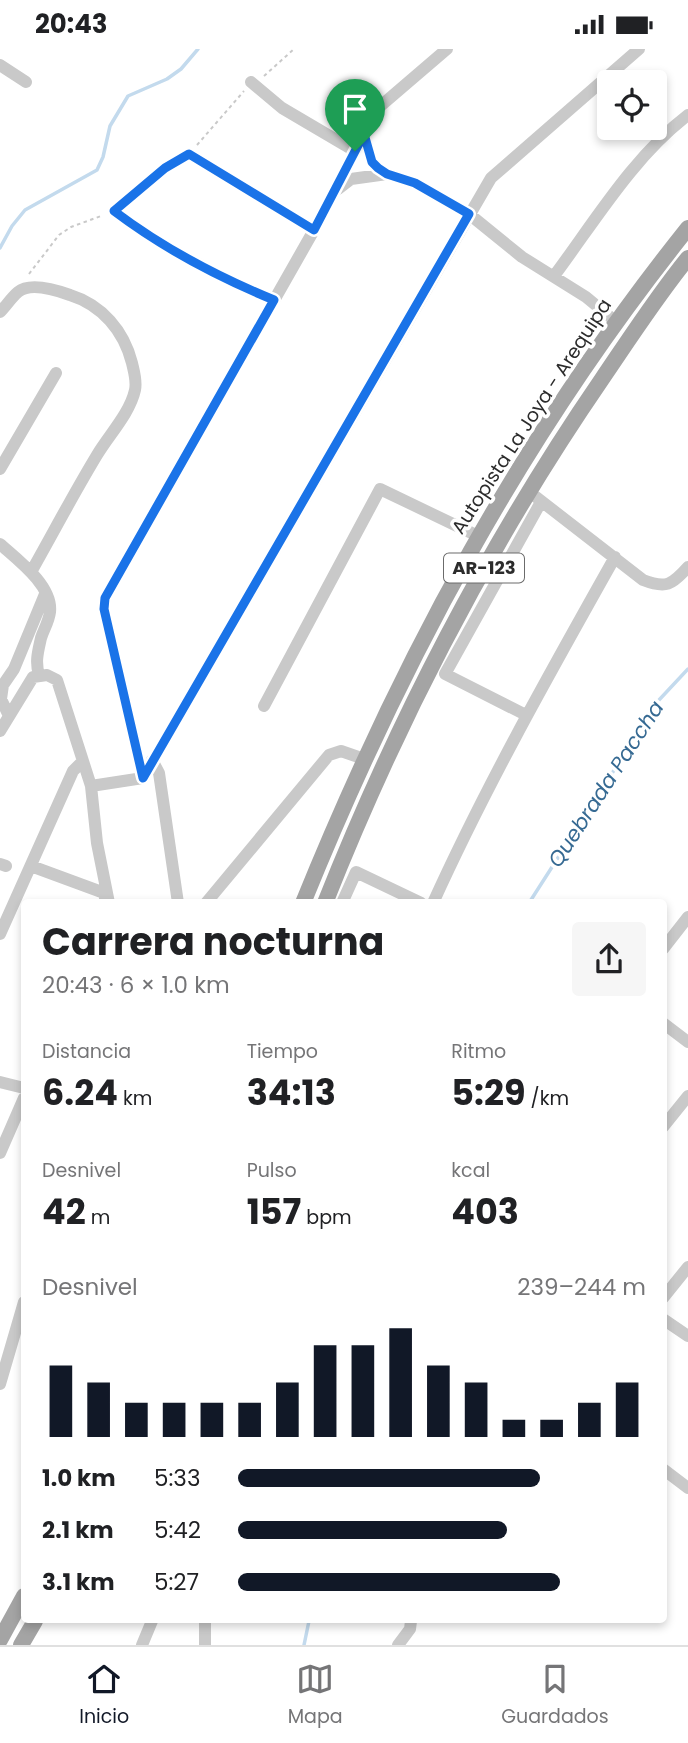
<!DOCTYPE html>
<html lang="es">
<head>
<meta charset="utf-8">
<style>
	body { margin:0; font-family:Poppins,sans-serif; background:#f6f6f6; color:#202124; height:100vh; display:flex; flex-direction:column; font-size:26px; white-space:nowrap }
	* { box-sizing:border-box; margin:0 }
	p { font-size:23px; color:#757577 }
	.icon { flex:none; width:38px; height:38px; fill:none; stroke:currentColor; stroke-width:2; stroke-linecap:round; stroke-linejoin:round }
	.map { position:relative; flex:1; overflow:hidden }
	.side { position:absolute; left:21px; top:850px; width:646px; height:724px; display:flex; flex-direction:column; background:#fff; border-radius:7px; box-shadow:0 4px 10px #0003 }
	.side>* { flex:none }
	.tools { position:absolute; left:597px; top:21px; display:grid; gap:14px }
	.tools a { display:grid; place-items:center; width:70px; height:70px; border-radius:7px; background:#fff; box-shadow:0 4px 10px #0003; font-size:35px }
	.pin { position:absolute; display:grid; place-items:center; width:60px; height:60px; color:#fff; margin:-72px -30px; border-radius:50% 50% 50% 0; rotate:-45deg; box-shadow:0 0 7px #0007 }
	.pin .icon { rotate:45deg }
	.round { display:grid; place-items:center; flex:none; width:74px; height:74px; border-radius:7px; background:#f6f6f6 }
	.overview { display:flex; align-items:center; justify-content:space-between; height:119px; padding:0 21px }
	h1 { font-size:38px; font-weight:700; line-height:52px }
	.figures { display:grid; grid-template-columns:repeat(3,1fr); gap:10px; height:119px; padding:7px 21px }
	.figures div { display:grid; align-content:center }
	.figures b { font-size:35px; font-weight:700 }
	.figures small { font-size:19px; font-weight:400 }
	.figures p { font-size:19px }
	.chart { height:196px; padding:14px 21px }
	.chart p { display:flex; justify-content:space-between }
	.chart svg { width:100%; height:126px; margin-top:7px; stroke:#111827; stroke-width:6 }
	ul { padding:0 21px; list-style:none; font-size:23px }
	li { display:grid; grid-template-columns:112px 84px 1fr; align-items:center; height:52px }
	li i { height:18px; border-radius:9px; background:#111827 }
	.status { display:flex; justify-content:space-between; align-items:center; height:49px; padding:0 35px; background:#fff; direction:ltr }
	.status svg { height:19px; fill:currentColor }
	.tab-bar { display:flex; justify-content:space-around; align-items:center; height:98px; border-top:2px solid #e0e0e0; background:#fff; font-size:19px; color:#757577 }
	.tab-bar a { display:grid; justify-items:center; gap:4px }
	.tab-bar .selected { color:#111827 }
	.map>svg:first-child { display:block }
</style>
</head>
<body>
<div class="status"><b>20:43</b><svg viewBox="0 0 49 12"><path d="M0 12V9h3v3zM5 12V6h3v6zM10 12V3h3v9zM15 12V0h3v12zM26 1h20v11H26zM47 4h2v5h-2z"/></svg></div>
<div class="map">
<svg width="688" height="1596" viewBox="0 0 688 1596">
	<rect width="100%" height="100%" fill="#fff"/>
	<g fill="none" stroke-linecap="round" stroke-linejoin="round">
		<!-- stream -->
		<path stroke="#c3daed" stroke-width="3.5" d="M0 199 12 177 25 161 97 121 103 108 110 77 128 47 167 30 181 20 198 0
			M529 854 659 651 688 620
			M304 1596 309 1572"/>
		<!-- path -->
		<path stroke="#c9c9c9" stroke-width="2" stroke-dasharray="3.5 3.5" stroke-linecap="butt" d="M264 27 294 0
			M197 96 244 42
			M29 225 59 186 71 178 101 167"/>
		<!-- minor -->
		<path stroke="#c9c9c9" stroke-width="12" d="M0 16 26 33
			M251 33 282 59 355 102
			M364 85 372 113 378 119 387 125 415 134 469 165 522 208 586 248 615 272
			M338 140 351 130 387 125
			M554 227C595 172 633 108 688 66
			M274 251C218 228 163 198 114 162L165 119 189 105 314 181
			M0 263C6 257 11 249 18 243 30 233 56 241 70 246 102 256 124 282 132 314 134 323 137 332 135 341 130 364 109 386 97 406 74 444 53 484 31 523
			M0 420 56 324
			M536 448 643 531C666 540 672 536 688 518
			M0 495C18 511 53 537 50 563 49 572 44 580 41 589 38 603 35 612 39 626
			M264 657 380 440 478 487
			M526 666 445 625 541 453
			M9 667 1 650 3 636 14 620 45 545
			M0 682 33 628 47 626 57 631 91 737 97 794 109 854
			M152 711 159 724 178 854
			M143 729 491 129 639 0
			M143 729 104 560 105 549 314 181 377 60 447 0
			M91 737 143 729
			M0 815 6 817
			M31 817 107 845 105 850
			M206 854 329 706 341 702 364 710
			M342 854 356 823 421 854
			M433 854C487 735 551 622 615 508
			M0 885 73 722 82 713
			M663 900 688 868
			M663 974 688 993
			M0 1033 24 1039
			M663 1078 688 1047
			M0 1104 24 1049
			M663 1249 688 1218
			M663 1270 688 1287
			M0 1335 24 1253
			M663 1420 688 1439
			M205 1572V1596
			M142 1596 152 1572
			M398 1596 410 1580 411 1572"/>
		<!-- major -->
		<path stroke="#a4a4a4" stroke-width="16" d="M303 854C402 610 523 385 688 179
			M325 854C398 670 490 493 602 330 630 289 657 247 688 209
			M0 1591 24 1547
			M21 1596 35 1572"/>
	</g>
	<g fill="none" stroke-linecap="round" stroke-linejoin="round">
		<!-- route casing -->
		<g stroke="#fff" stroke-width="14">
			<path id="route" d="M364 85 372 113 378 119 387 125 415 134 469 165 143 729 104 560 105 549 274 251C218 228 163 199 114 162L165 119 189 105 314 181Z"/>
		</g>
		<!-- route -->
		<use href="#route" stroke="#1a73e8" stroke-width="9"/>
	</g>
	<g text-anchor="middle" stroke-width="7" stroke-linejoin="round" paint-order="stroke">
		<!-- shield labels -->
		<rect fill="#fff" stroke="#6b6b6b" stroke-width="2" x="444" y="504.5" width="80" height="29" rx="5"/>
		<g font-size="18" font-weight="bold" fill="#2c2c2c">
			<text x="484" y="525">AR-123</text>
		</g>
		<!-- street labels -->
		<g font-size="19" fill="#2c2c2c" stroke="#fff">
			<text transform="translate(531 367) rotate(-57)" y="7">Autopista La Joya - Arequipa</text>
		</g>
		<!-- water labels -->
		<g font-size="21" font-style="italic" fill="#366a93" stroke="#fff">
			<text transform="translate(606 735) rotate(-57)" y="7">Quebrada Paccha</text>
		</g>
	</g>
</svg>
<div class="tools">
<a><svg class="icon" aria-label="locate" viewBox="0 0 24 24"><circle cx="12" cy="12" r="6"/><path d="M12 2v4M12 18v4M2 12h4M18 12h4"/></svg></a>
</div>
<div class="pin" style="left:355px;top:102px;background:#1e9e55"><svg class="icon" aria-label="arrive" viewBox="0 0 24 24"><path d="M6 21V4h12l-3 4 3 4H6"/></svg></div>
<section class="side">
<div class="overview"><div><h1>Carrera nocturna</h1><p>20:43 · 6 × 1.0 km</p></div><a class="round"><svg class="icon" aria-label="share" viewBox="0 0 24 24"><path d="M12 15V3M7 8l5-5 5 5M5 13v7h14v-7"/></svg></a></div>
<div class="figures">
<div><p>Distancia</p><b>6.24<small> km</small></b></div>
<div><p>Tiempo</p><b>34:13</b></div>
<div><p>Ritmo</p><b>5:29<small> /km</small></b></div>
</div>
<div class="figures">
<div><p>Desnivel</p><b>42<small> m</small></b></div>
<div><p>Pulso</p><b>157<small> bpm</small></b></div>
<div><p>kcal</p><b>403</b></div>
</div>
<div class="chart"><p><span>Desnivel</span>239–244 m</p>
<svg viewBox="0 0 160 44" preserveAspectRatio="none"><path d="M5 44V19M15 44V25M25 44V32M35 44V32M45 44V32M55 44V32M65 44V25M75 44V12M85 44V12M95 44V6M105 44V19M115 44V25M125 44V38M135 44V38M145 44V32M155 44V25"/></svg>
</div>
<ul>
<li><b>1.0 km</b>5:33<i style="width:74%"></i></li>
<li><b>2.1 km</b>5:42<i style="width:66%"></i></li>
<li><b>3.1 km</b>5:27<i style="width:79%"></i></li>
</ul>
</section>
</div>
<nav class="tab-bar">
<a class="selected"><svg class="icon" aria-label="home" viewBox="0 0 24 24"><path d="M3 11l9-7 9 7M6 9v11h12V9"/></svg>Inicio</a>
<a><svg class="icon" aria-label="map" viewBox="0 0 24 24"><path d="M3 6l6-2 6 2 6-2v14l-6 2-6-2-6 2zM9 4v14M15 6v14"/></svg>Mapa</a>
<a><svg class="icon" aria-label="saved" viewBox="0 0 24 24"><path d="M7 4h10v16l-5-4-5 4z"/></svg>Guardados</a>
</nav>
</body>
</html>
